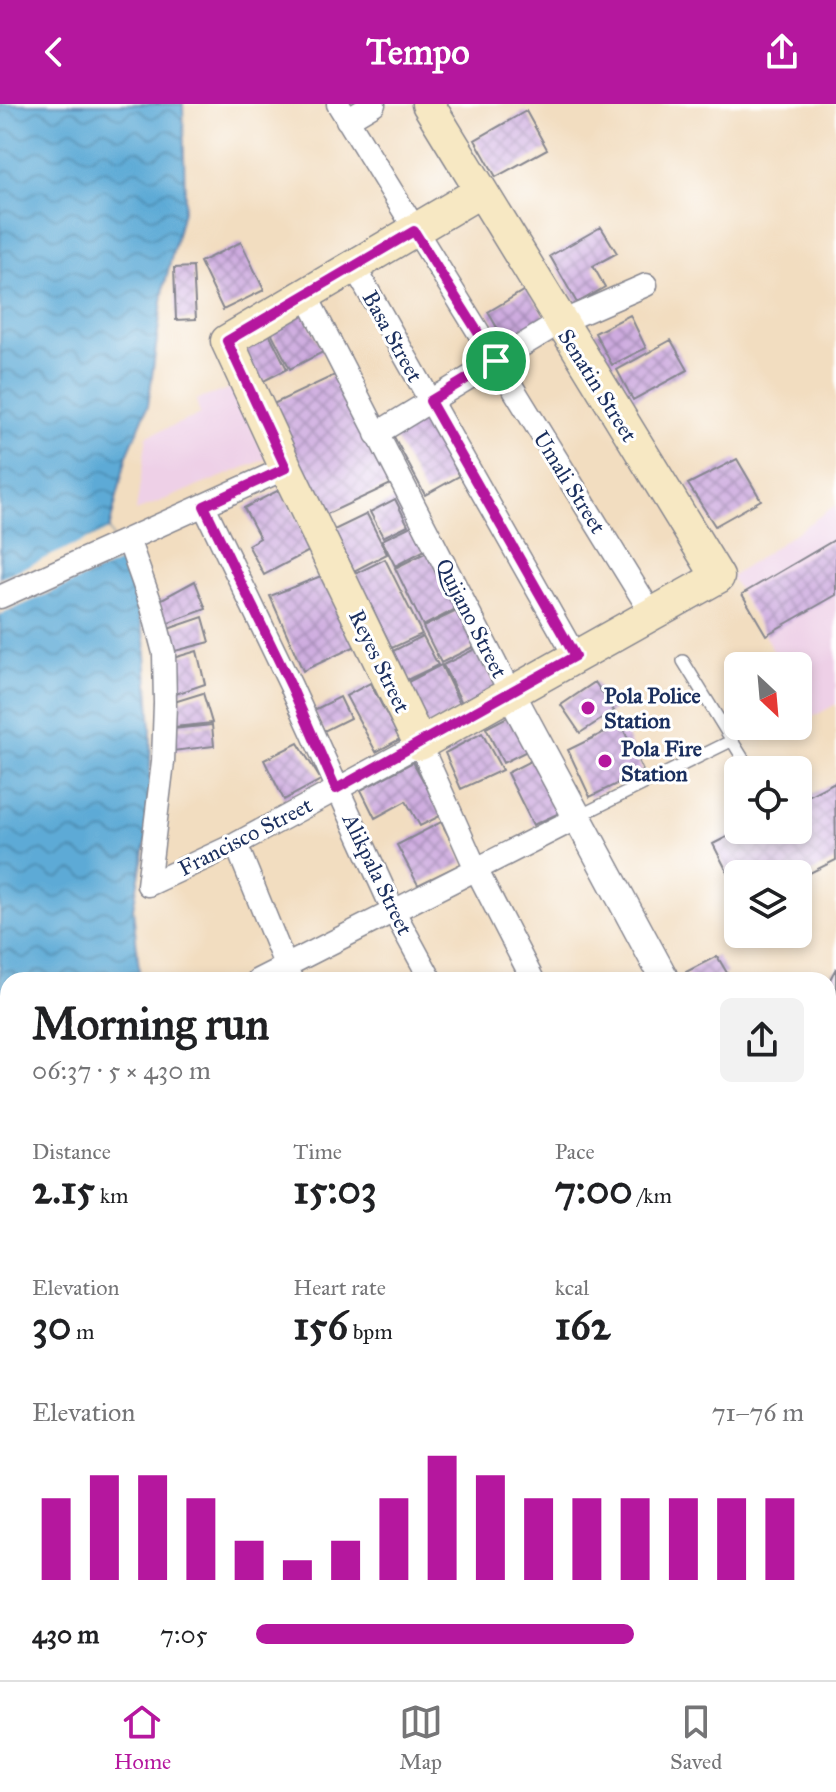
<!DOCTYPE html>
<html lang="en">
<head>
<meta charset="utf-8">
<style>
	body { margin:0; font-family:"IM FELL Great Primer",serif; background:#f2f2f2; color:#202124; height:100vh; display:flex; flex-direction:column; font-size:30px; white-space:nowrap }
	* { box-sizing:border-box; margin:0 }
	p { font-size:26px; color:#757577 }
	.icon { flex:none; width:44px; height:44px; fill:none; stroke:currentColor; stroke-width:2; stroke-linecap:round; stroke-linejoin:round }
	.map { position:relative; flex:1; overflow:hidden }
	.panel { position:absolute; left:0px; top:868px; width:836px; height:708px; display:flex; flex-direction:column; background:#fff; border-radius:24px 24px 0 0; box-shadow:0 4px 12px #0003 }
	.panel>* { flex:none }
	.needle { width:52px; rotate:154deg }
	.controls { position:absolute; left:724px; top:548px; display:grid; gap:16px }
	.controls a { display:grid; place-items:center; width:88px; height:88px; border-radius:12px; background:#fff; box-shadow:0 4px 12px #0003; font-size:40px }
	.pin { position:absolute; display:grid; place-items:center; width:68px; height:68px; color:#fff; margin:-34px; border:4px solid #fff; border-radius:50%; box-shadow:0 2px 8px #0007 }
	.round { display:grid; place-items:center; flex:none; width:84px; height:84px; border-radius:12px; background:#f2f2f2 }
	.summary { display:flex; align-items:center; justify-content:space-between; height:136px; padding:0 32px }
	h1 { font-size:44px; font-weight:700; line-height:60px }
	.figures { display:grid; grid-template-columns:repeat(3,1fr); gap:12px; height:136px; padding:8px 32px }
	.figures div { display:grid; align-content:center }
	.figures b { font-size:40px; font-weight:700 }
	.figures small { font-size:22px; font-weight:400 }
	.figures p { font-size:22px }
	.chart { height:224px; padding:16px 32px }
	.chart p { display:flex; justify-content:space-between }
	.chart svg { width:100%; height:144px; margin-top:8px; stroke:#b5179e; stroke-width:6 }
	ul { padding:0 32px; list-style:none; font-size:26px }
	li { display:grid; grid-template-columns:128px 96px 1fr; align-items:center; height:60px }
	li i { height:20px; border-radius:10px; background:#b5179e }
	header { display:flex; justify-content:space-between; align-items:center; height:104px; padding:0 32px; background:#b5179e; color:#fff; font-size:36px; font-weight:700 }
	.tab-bar { display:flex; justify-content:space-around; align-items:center; height:112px; border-top:2px solid #e0e0e0; background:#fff; font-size:22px; color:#757577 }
	.tab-bar a { display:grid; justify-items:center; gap:4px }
	.tab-bar .active { color:#b5179e }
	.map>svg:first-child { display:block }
</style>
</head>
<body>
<header><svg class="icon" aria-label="back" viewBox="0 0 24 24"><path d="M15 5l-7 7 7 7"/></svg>Tempo<svg class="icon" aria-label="share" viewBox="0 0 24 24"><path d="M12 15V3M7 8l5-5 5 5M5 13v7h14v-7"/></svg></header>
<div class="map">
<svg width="836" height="1576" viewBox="0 0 836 1576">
	<defs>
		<pattern id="water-waves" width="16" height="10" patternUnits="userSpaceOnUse" patternTransform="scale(2)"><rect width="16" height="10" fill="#5daad6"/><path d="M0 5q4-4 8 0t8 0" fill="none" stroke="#4c8bb1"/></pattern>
		<pattern id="building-cross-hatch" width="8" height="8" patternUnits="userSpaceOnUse" patternTransform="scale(2)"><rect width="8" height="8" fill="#ceabdf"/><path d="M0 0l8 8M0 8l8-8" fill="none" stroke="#a68cb8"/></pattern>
	</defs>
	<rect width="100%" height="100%" fill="#fff"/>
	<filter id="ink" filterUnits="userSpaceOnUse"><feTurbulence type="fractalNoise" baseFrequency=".0125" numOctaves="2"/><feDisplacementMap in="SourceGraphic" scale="16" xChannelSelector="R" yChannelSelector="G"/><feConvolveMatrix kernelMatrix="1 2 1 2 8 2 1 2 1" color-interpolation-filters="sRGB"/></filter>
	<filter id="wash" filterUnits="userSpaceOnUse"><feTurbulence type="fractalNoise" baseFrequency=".006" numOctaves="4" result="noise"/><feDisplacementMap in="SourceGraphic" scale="32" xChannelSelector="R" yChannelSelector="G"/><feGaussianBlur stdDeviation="1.8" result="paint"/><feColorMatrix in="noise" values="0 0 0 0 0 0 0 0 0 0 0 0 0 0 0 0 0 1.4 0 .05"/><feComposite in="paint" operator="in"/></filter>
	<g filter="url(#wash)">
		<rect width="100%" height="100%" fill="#f2ddc0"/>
		<!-- built -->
		<path fill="#eed0e7" d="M232 284 266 355 136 407 147 332 200 311 196 296Z
			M836 401V600L811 614 798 591V562H782L731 473Z"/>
		<!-- water -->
		<path fill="url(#water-waves)" stroke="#3c6c9a" stroke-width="2" d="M0 0H183L185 99 164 183 148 302 127 351 109 426 130 478 145 535 151 625 149 722 133 804 140 876H8V1568H828V1303L836 1306V1576H0Z"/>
		<!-- pier -->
		<path fill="#f2ddc0" d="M109 426 122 457 0 511V474Z"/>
		<g id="blocks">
			<!-- building -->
			<path fill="url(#building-cross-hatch)" d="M526 7 547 45 496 73 475 36Z
				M601 123 617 149 593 162 605 183 577 199 550 152Z
				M241 138 264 186 223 206 200 158Z
				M193 163 196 215 176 216 174 164Z
				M528 184 546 215 506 239 488 208Z
				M304 209 323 248 290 265 270 226Z
				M630 211 646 244 612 261 595 229Z
				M269 229 287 265 254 282 235 246Z
				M671 236 688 266 633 296 617 266Z
				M339 269 391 380 323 412 271 301Z
				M428 309 461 371 425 391 392 329Z
				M737 355 761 396 715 422 688 380Z
				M281 385 313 445 264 471 248 441 260 434 244 404Z
				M395 395 408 421 383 433 370 408Z
				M367 410 387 450 354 467 334 426Z
				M413 421 425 446 395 462 382 436Z
				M836 435V491L766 531 742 490Z
				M429 447 458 504 423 522 395 464Z
				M385 455 422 530 392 544 355 470Z
				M321 472 358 541 303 567 270 492Z
				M195 477 206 505 166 520 158 497Z
				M459 506 477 541 441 559 423 523Z
				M203 513 210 538 171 548 168 525Z
				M423 532 438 561 407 576 393 547Z
				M477 544 498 586 464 603 443 561Z
				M197 547 205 580 176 590 173 554Z
				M441 561 462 604 427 622 406 579Z
				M595 578 614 607 580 629 561 601Z
				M370 579 400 635 376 648 346 592Z
				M203 589 212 619 174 623V598Z
				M340 593 350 614 324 627 314 606Z
				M517 608 535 643 503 659 486 624Z
				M621 620 643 667 590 693 568 646Z
				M212 621 214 642 173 647 172 625Z
				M482 629 502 666 461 685 445 649Z
				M298 639 321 676 284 696 264 656Z
				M538 653 564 707 533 721 507 669Z
				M413 658 442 711 420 722 406 697 375 714 361 686Z
				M835 678 836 756 798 775V770H738V789L713 740 740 726H798V697Z
				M441 718 463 759 418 781 397 741Z
				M717 852 727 869 715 876H690L686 868Z
				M836 864V928L828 924V879Z"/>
		</g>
	</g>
	<g filter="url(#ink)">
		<use href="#blocks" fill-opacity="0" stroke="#86868f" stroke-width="2"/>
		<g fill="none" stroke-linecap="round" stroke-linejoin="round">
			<!-- service casing -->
			<g stroke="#86868f" stroke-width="14">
				<path id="service" d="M683 557 750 666
					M577 713 731 637"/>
			</g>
			<!-- minor casing -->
			<g stroke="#86868f" stroke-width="25">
				<path id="minor" d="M338 0 652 510
					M347 16 374 0
					M354 162 575 552
					M306 191 511 590
					M376 330 559 219 646 181
					M204 402 291 582 393 806 431 876
					M128 435 152 503 164 549 165 599 163 658 148 781
					M0 493 286 364
					M236 740 291 875
					M148 781 236 740 420 640 475 763 533 876
					M258 876 577 714"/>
			</g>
			<!-- tertiary casing -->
			<g stroke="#86868f" stroke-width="31">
				<path id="tertiary" d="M511 590 665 876
					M828 1040 836 1044"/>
			</g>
			<!-- secondary casing -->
			<g stroke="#86868f" stroke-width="35">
				<path id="secondary" d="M428 0C524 158 620 316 718 473L420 640 286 364 227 237 481 87"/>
			</g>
			<!-- service -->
			<use href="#service" stroke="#fff" stroke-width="11"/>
			<!-- minor -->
			<use href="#minor" stroke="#fff" stroke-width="22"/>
			<!-- tertiary -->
			<use href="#tertiary" stroke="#fff" stroke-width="28"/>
			<!-- secondary -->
			<use href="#secondary" stroke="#f7e8c3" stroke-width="32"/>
		</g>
	</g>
	<g fill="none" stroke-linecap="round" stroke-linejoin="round" filter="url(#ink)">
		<!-- route casing -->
		<g stroke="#fff" stroke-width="16">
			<path id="route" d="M414 127 496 257 430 297 575 552 336 685 291 582 204 402 286 364 227 237Z"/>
		</g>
		<!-- route -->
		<use href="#route" stroke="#b5179e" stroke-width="10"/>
	</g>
	<!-- markers -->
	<g fill="#b5179e" stroke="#fff" stroke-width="3">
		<circle cx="588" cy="604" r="8"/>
		<circle cx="605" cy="657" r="8"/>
	</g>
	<g text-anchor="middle" stroke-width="6" stroke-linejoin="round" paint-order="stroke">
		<!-- street labels -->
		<g font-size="22" fill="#1b2f5e" stroke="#fff">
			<text transform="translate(393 232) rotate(61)" y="8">Basa Street</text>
			<text transform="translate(598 281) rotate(58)" y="8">Senatin Street</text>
			<text transform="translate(570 378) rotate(58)" y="8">Umali Street</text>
			<text transform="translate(472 514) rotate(63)" y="8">Quijano Street</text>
			<text transform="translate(380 557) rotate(64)" y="8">Reyes Street</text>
			<text transform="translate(245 732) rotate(-27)" y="8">Francisco Street</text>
			<text transform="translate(378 770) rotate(64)" y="8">Alikpala Street</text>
		</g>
		<!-- poi labels -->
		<g font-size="22" font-weight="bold" fill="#1b2f5e" stroke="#fff" text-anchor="start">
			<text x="604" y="599">Pola Police<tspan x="604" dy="25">Station</tspan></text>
			<text x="621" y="652">Pola Fire<tspan x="621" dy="25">Station</tspan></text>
		</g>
	</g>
</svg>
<div class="controls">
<a><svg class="needle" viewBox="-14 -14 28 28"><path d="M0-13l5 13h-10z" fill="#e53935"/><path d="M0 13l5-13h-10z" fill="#757577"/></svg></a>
<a><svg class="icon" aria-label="locate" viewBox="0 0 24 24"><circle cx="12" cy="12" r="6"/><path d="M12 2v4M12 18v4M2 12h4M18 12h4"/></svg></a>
<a><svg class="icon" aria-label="layers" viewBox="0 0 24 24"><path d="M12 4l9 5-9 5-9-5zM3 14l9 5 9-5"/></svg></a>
</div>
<div class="pin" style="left:496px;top:257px;background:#1e9e55"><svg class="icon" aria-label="arrive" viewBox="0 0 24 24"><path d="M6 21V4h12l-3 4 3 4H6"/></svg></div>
<section class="panel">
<div class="summary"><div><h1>Morning run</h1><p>06:37 · 5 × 430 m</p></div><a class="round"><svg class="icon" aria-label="share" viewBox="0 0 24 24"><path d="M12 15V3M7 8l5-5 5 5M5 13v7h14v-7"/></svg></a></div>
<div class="figures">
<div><p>Distance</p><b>2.15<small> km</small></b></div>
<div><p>Time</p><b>15:03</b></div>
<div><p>Pace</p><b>7:00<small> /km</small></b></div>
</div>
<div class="figures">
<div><p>Elevation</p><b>30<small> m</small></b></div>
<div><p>Heart rate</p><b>156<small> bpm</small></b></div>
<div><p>kcal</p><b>162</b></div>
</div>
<div class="chart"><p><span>Elevation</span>71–76 m</p>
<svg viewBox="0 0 160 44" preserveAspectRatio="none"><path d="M5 44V19M15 44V12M25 44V12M35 44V19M45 44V32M55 44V38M65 44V32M75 44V19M85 44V6M95 44V12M105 44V19M115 44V19M125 44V19M135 44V19M145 44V19M155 44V19"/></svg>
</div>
<ul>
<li><b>430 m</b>7:05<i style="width:69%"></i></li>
</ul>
</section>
</div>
<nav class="tab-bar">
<a class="active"><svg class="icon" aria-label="home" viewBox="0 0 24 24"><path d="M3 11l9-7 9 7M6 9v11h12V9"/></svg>Home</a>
<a><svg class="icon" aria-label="map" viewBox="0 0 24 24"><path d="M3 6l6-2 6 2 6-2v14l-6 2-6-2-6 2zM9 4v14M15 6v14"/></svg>Map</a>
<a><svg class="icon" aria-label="saved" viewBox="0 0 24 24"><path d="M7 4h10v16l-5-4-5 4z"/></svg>Saved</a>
</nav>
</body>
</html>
